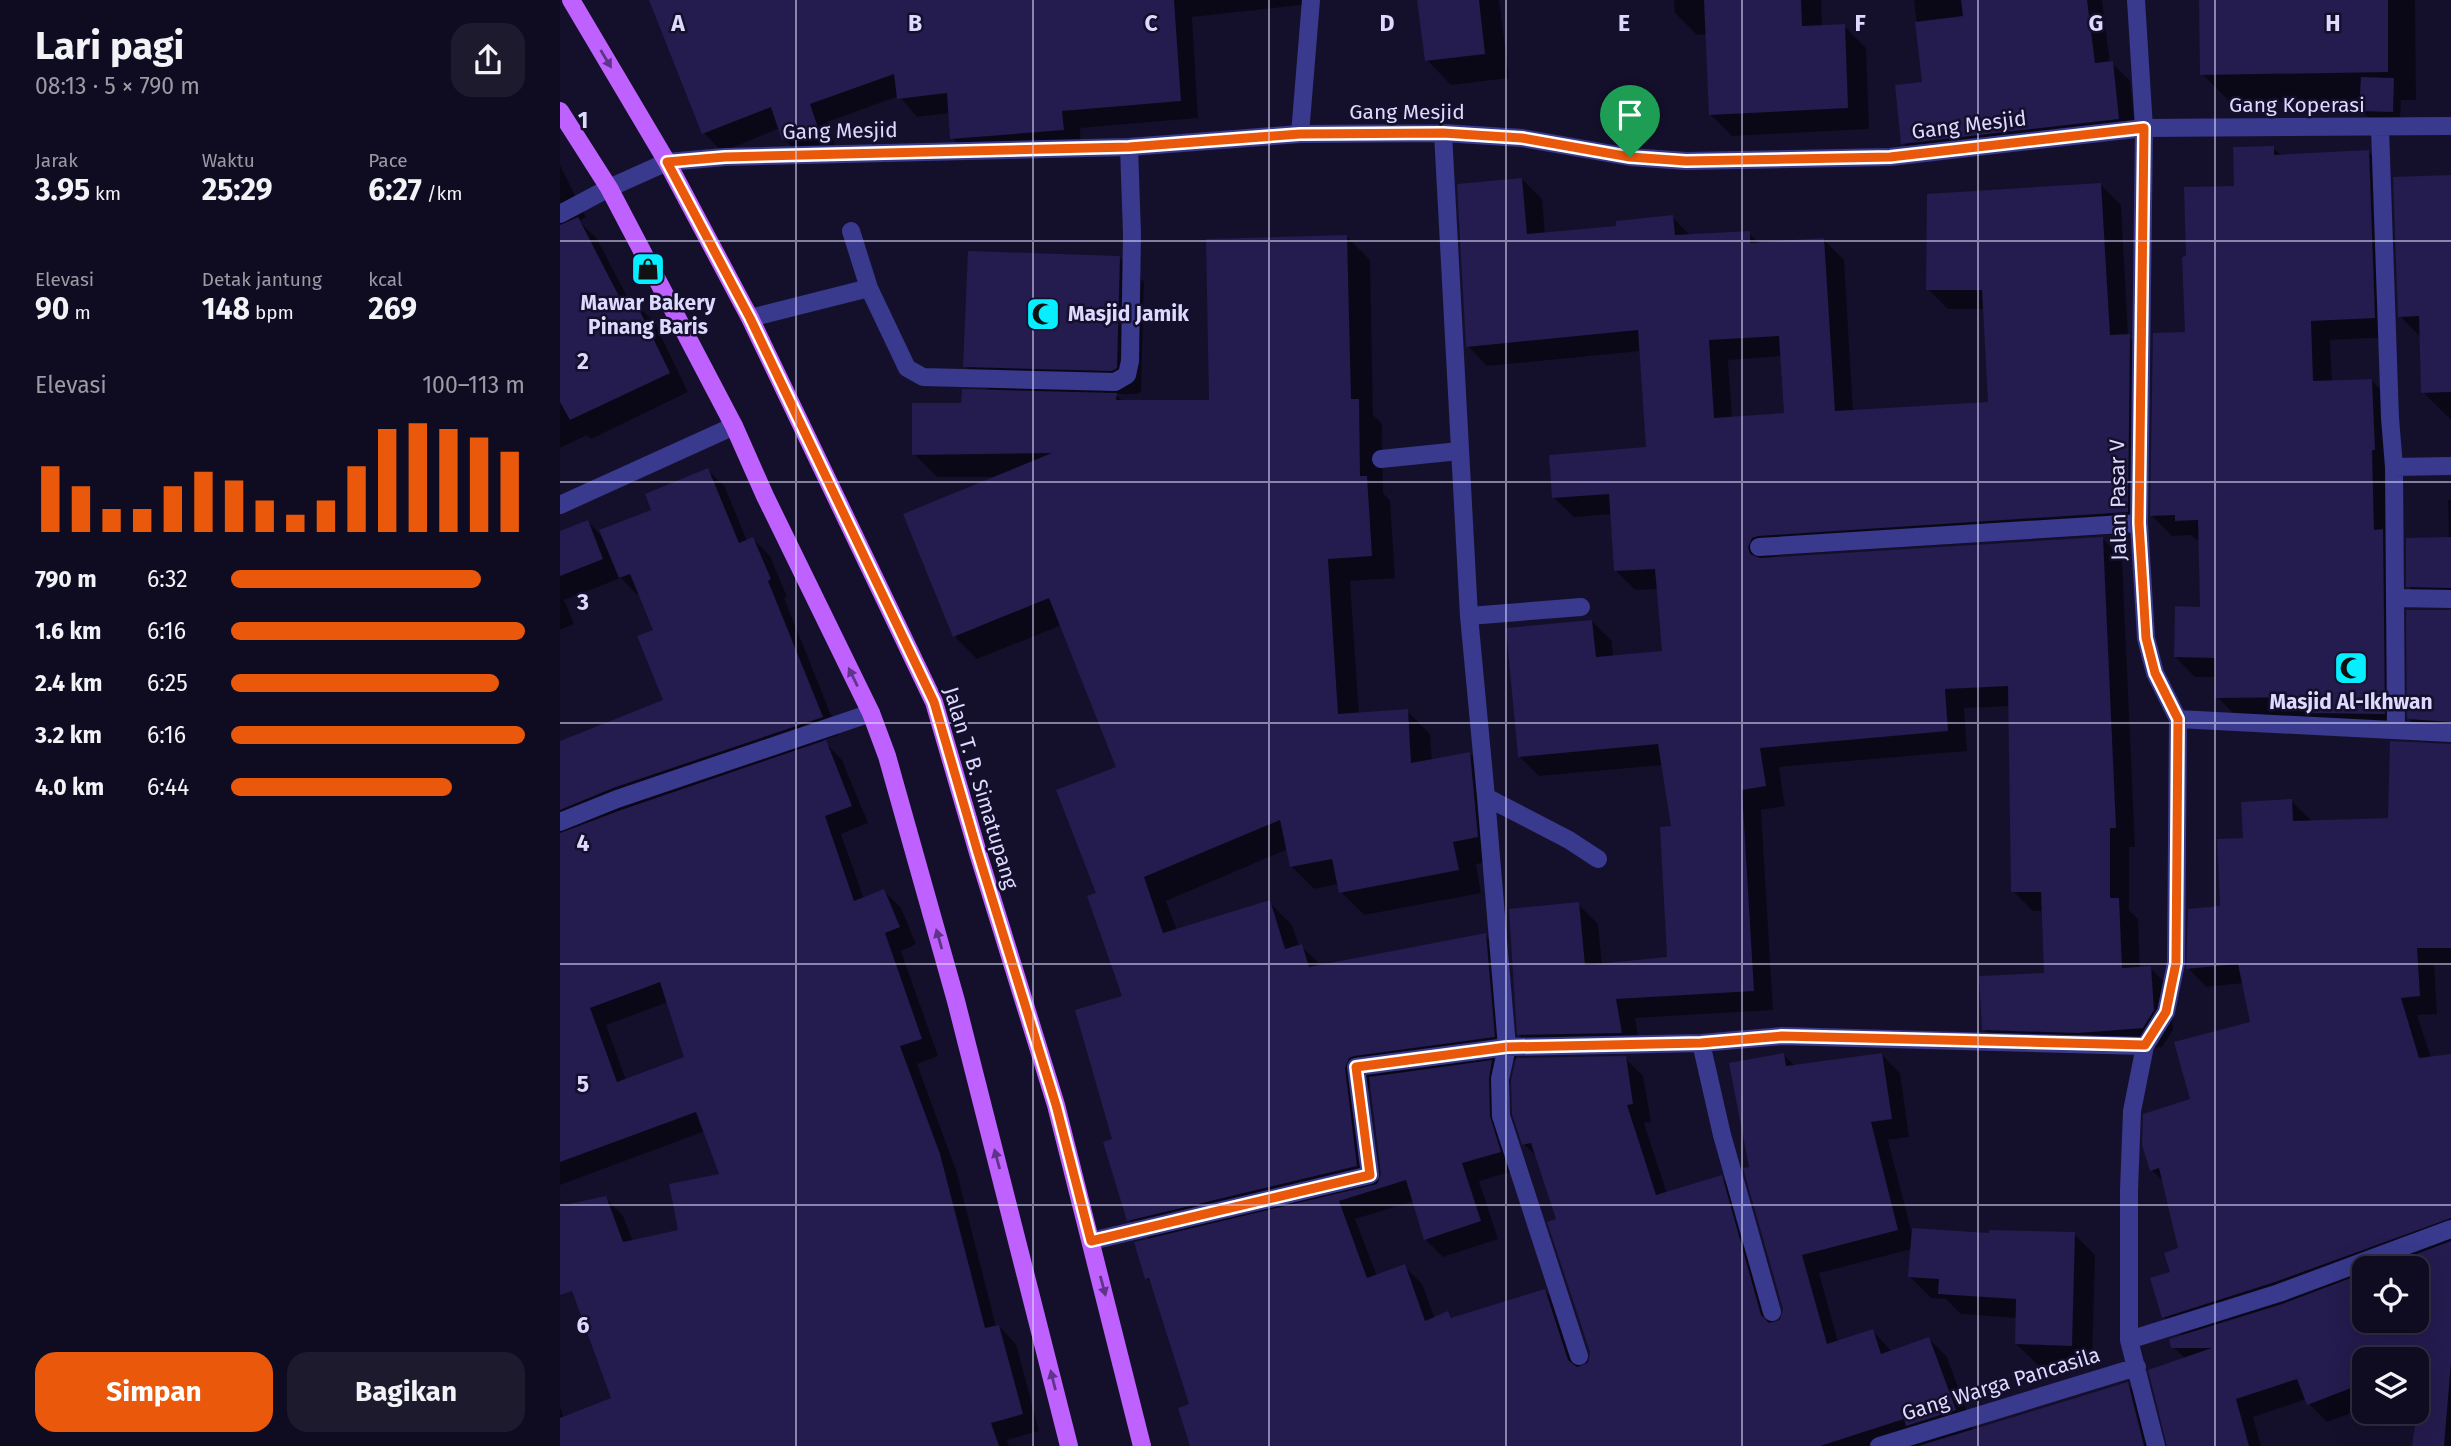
<!DOCTYPE html>
<html lang="id">
<head>
<meta charset="utf-8">
<style>
	body { margin:0; font-family:"Fira Sans",sans-serif; background:#1d1a2e; color:#f1f3f6; height:100vh; display:flex; flex-direction:column; font-size:26px; white-space:nowrap }
	* { box-sizing:border-box; margin:0 }
	p { font-size:23px; color:#9b9ba5 }
	.icon { flex:none; width:38px; height:38px; fill:none; stroke:currentColor; stroke-width:2; stroke-linecap:round; stroke-linejoin:round }
	.map { position:relative; flex:1; overflow:hidden }
	.panel { display:flex; flex-direction:column; background:#0f0c21; width:560px }
	.panel>* { flex:none }
	.controls { position:absolute; left:1792px; top:1256px; display:grid; gap:14px }
	.controls a { display:grid; place-items:center; width:77px; height:77px; border-radius:14px; background:#0f0c21; box-shadow:0 7px 28px #0002,0 0 0 2px #2f2c3f; font-size:35px }
	.pin { position:absolute; display:grid; place-items:center; width:60px; height:60px; color:#fff; margin:-72px -30px; border-radius:50% 50% 50% 0; rotate:-45deg; box-shadow:0 0 7px #0007 }
	.pin .icon { rotate:45deg }
	.round { display:grid; place-items:center; flex:none; width:74px; height:74px; border-radius:21px; background:#1d1a2e }
	.summary { display:flex; align-items:center; justify-content:space-between; height:119px; padding:0 35px }
	h1 { font-size:38px; font-weight:700; line-height:52px }
	.stats { display:grid; grid-template-columns:repeat(3,1fr); gap:10px; height:119px; padding:7px 35px }
	.stats div { display:grid; align-content:center }
	.stats b { font-size:30px; font-weight:700 }
	.stats small { font-size:19px; font-weight:400 }
	.stats p { font-size:19px }
	.chart { height:196px; padding:14px 35px }
	.chart p { display:flex; justify-content:space-between }
	.chart svg { width:100%; height:126px; margin-top:7px; stroke:#ea580c; stroke-width:6 }
	.button { display:flex; gap:14px; margin-top:auto; padding:14px 35px }
	.button a { flex:1; height:80px; border-radius:21px; background:#ea580c; color:#fff; font-size:28px; font-weight:700; line-height:80px; text-align:center }
	.button a+a { background:#1d1a2e; color:#f1f3f6 }
	ul { padding:0 35px; list-style:none; font-size:23px }
	li { display:grid; grid-template-columns:112px 84px 1fr; align-items:center; height:52px }
	li i { height:18px; border-radius:9px; background:#ea580c }
	main { display:flex; flex:1; min-height:0 }
	.map>svg:first-child { display:block }
</style>
</head>
<body>
<main>
<section class="panel">
<div class="summary"><div><h1>Lari pagi</h1><p>08:13 · 5 × 790 m</p></div><a class="round"><svg class="icon" aria-label="share" viewBox="0 0 24 24"><path d="M12 15V3M7 8l5-5 5 5M5 13v7h14v-7"/></svg></a></div>
<div class="stats">
<div><p>Jarak</p><b>3.95<small> km</small></b></div>
<div><p>Waktu</p><b>25:29</b></div>
<div><p>Pace</p><b>6:27<small> /km</small></b></div>
</div>
<div class="stats">
<div><p>Elevasi</p><b>90<small> m</small></b></div>
<div><p>Detak jantung</p><b>148<small> bpm</small></b></div>
<div><p>kcal</p><b>269</b></div>
</div>
<div class="chart"><p><span>Elevasi</span>100–113 m</p>
<svg viewBox="0 0 160 44" preserveAspectRatio="none"><path d="M5 44V21M15 44V28M25 44V36M35 44V36M45 44V28M55 44V23M65 44V26M75 44V33M85 44V38M95 44V33M105 44V21M115 44V8M125 44V6M135 44V8M145 44V11M155 44V16"/></svg>
</div>
<ul>
<li><b>790 m</b>6:32<i style="width:85%"></i></li>
<li><b>1.6 km</b>6:16<i style="width:100%"></i></li>
<li><b>2.4 km</b>6:25<i style="width:91%"></i></li>
<li><b>3.2 km</b>6:16<i style="width:100%"></i></li>
<li><b>4.0 km</b>6:44<i style="width:75%"></i></li>
</ul>
<div class="button"><a>Simpan</a><a>Bagikan</a></div>
</section>
<div class="map">
<svg width="1891" height="1446" viewBox="0 0 1891 1446">
	<rect width="100%" height="100%" fill="#14102c"/>
	<!-- shadow -->
	<path fill="#0007" fill-rule="evenodd" d="M90 0H750V4L632 17 638 118 520 128 521 147 410 156 392 138 390 113 357 117 339 96 267 122 275 146 242 157 224 139 220 128 162 152 144 133Z
		M859 0H939L949 78 891 85 867 60Z
		M1114 0H1261L1262 27 1284 26 1306 48 1309 129 1172 136 1150 114 1147 34 1137 35 1115 13Z
		M1354 0H1542L1550 64 1552 63 1570 81 1576 137 1361 162 1343 143 1364 84Z
		M1641 0H1855L1856 100H1841L1840 119 1809 118 1801 110 1802 101 1670 102 1642 74Z
		M1713 148 1722 156 1809 152 1829 172 1834 337 1770 340 1772 382 1812 381 1832 401 1844 734 1772 733 1756 717H1677L1657 697V677H1635L1615 657 1642 609 1641 540H1637L1631 535 1612 536 1592 516 1627 333 1628 258 1676 187Z
		M0 165 26 217 19 221 37 239 71 304 75 303 94 322 128 392 31 439 27 435 0 448Z
		M1891 177V420L1863 392 1861 338 1840 316Z
		M962 179 982 199 985 234 1058 228 1112 217 1131 236 1189 233 1200 244 1264 240 1284 260 1293 411 1430 404 1424 309H1388L1368 289 1541 185 1561 205 1568 336 1589 356 1587 532 1219 555 1208 559 1542 538 1562 558 1575 847H1569V910L1578 919 1580 969 1590 968 1610 988 1613 1030 1602 1047 1538 1052 1443 1049 1423 1029 1486 974 1483 911H1473L1453 891 1450 706 1404 708 1407 751 1219 767 1225 806 1201 810 1213 1010 1075 1018 1081 1052 979 1054 959 1035 1018 904 1038 924 1042 965 1109 959 1113 828 1103 765 979 776 959 756 1032 621 1052 641 1053 657 1104 652 1099 589 1075 590 1056 571 1052 514 1014 517 994 498 1087 449 1081 351 927 366 908 346ZM1222 356 1226 414 1172 419 1168 360Z
		M787 237 810 260 813 415 822 424 823 493 830 501 835 578 790 581 799 714 847 711 870 734 872 761 910 754 933 777 940 860 916 864 921 893 804 915 781 892 779 884 754 889 731 866 728 849 606 901 617 931 709 902 732 925 739 946H741L762 966 925 935 948 958 957 1060 933 1063 950 1080 946 1098 958 1170 919 1181 938 1239 883 1257 865 1239 854 1201 795 1219 817 1276 844 1266 862 1284 875 1319 888 1313 893 1319 985 1291 1003 1309 1023 1370 1032 1360V1352L998 1220 978 1158 964 1144 1065 1058 1083 1076 1091 1122 1084 1123 1107 1194 1161 1177 1179 1195 1216 1325 1225 1316V1309L1191 1168 1223 1054 1236 1067 1322 1055 1340 1073 1349 1137 1328 1140 1351 1230 1431 1235 1514 1234 1535 1255 1532 1366 1478 1365 1456 1344 1457 1318 1401 1314 1386 1299 1371 1298 1350 1277 1352 1249 1259 1273 1278 1342 1313 1331 1332 1352 1369 1339 1387 1357 1414 1431 1567 1384 1585 1402 1597 1446H632V1405L593 1285 587 1278 590 1240 569 1220 554 1140 564 997 538 894 558 768 502 625 417 659 394 636 439 477H377L354 454 403 405 431 392 405 366 560 258 584 282 581 392 577 394H555L564 402H651ZM811 1082 823 1174 819 1185 807 1092Z
		M148 470 165 487 187 541 193 539 210 556 227 597 224 598 279 735 263 740 282 760 308 823 281 834 304 899 324 891 341 908 356 944 341 951 378 1056 357 1064 397 1173 436 1327 439 1326 456 1344 479 1431 447 1440 449 1446H0V1406L4 1419 53 1399 0 1251V1208L46 1198 63 1216 73 1242 120 1232 161 1175 145 1131 0 1185V743L105 701 95 631 80 594 77 595 61 578 4 600 14 624 0 630V533L28 522 44 538 93 510ZM108 1002 126 1058 66 1080 46 1025Z
		M1888 500H1891V605L1866 604 1848 586 1889 539Z
		M1891 612V739L1867 737 1849 719Z
		M1891 746V965H1874L1877 1014 1857 1015 1871 1058 1891 1056V1446H1854L1859 1387 1857 1388V1360H1804V1408L1767 1422 1749 1404 1747 1399 1693 1417 1701 1446H1609L1626 1359 1613 1347 1623 1337 1604 1317 1612 1273 1620 1249 1604 1182 1592 1170 1632 1100 1692 1023 1684 983 1646 987 1628 968 1661 908 1685 839 1731 801 1750 819V823L1830 819ZM1804 1269H1857V1321H1804Z"/>
	<!-- building -->
	<path fill="#241b4e" fill-rule="evenodd" d="M89 0H614L621 101 502 111 504 130 390 139 387 93 337 99 334 74 250 104 258 128 222 140 211 107 142 134Z
		M857 0H919L925 54 865 61Z
		M1144 0H1241L1242 26 1285 24 1288 108 1149 115Z
		M1401 0H1527L1535 63 1553 61 1559 119 1341 144 1335 85 1362 82 1355 22 1403 16Z
		M1639 0H1828V72L1640 75Z
		M1801 77 1834 78 1833 112 1799 111Z
		M1714 146V155L1809 150 1815 318 1751 321 1753 381 1812 379 1815 450H1812L1814 530 1823 529 1825 714 1750 713V697L1655 698V658L1614 657 1615 606 1640 607 1638 520 1615 521V515L1590 516 1593 333 1625 332 1622 257 1626 256 1624 187 1674 186 1673 147Z
		M1891 175V392L1861 393 1859 316 1838 317 1833 177Z
		M962 178 967 234 1056 226V221L1113 215 1115 235 1190 231V243L1264 238 1275 411 1428 402 1422 290H1366L1367 194 1541 183 1550 335 1570 334 1568 512 1198 536 1192 538 1188 547 1190 554 1200 558 1543 537 1556 828H1550V898H1559L1562 968 1591 966 1594 1010 1583 1028 1518 1033 1422 1030 1419 976 1484 973 1481 892H1451L1448 686 1385 689 1388 731 1200 748 1206 786 1182 790 1194 991 1056 999 1062 1033 957 1035 949 909 1019 902 1025 965 1107 957 1100 827 1111 826 1098 744 958 757 946 628 1032 620 1036 657 1102 651 1095 569 1054 571 1049 494 992 498 989 455 1086 447 1078 330 906 347 897 184ZM1219 336 1224 413 1154 418 1149 340Z
		M18 217 64 306 75 301 110 373 10 420 0 402V225Z
		M787 235 791 399H799L800 476H807L812 556 768 559 778 714 848 709 851 763 910 752 918 837 893 842 899 870 779 893 772 859 730 867 720 820 584 877 603 933 710 900 725 949 742 944 749 967 926 933 935 1037 794 1056 789 1058 785 1068 797 1166 567 1221 543 1142 552 1139 515 1010 562 996 527 896 536 893 496 790 556 767 489 598 393 637 343 514 492 453 352 455V403H401L402 389 557 393 556 400H649L646 239Z
		M408 251 560 256 557 368 552 371 403 367Z
		M148 468 179 543 193 537 211 579 208 581 263 717 53 788 0 810V741L103 700 77 636 93 630 70 574 59 578 39 530 91 510 85 494Z
		M28 520 43 559 0 576V531Z
		M1891 537V588L1846 587V538Z
		M1846 610H1891V722L1847 719Z
		M266 740 292 806 265 816 294 901 324 889 340 927 325 933 362 1039 340 1046 380 1154 425 1328 439 1325 463 1414 431 1423 439 1446H0V1418L51 1398 12 1291 0 1295V1206L46 1196 63 1242 118 1230 109 1184 159 1174 136 1112 0 1162V833L61 810ZM100 982 124 1057 57 1082 30 1008Z
		M1830 741 1891 744V948H1857L1860 996 1841 998 1859 1058 1891 1054V1218L1715 1282 1602 1318 1590 1278 1610 1272 1604 1253 1618 1248 1599 1168 1590 1171 1582 1145 1583 1114 1630 1099 1614 1042 1690 1022 1678 964 1626 969 1628 909 1660 906 1657 839 1683 838 1681 802 1732 799 1733 821 1828 818Z
		M1224 1053 1226 1066 1322 1053 1332 1119 1311 1122 1338 1230 1242 1255 1267 1344 1313 1329 1321 1354 1369 1337 1396 1410 1346 1426 1344 1419 1260 1446H630L618 1408 629 1404 589 1278 585 1279 574 1242 817 1184 821 1174 809 1077 932 1060 929 1079 930 1116 941 1152 902 1163 921 1221 864 1240 846 1180 779 1201 807 1278 845 1264 865 1321 888 1311 891 1318 985 1289 1008 1360 1017 1367 1028 1363 1030 1352 987 1222 996 1219 971 1143 962 1145 952 1114 951 1080 956 1058 1066 1056 1073 1104 1067 1105 1096 1195 1162 1175 1201 1315 1209 1323 1220 1320 1223 1309 1183 1168 1189 1167 1169 1063Z
		M1352 1228 1429 1233V1230L1515 1232 1512 1346 1455 1344 1456 1299 1378 1294 1379 1279 1348 1277Z
		M1891 1241V1362L1884 1446H1852L1857 1412 1859 1363H1857V1360H1804V1383L1747 1405 1737 1379 1676 1399 1689 1446H1607L1588 1370 1652 1348H1611L1609 1339 1722 1304 1804 1273V1321H1857V1269H1817Z
		M1568 1382 1584 1446H1358Z"/>
	<g fill="none" stroke-linecap="round" stroke-linejoin="round">
		<!-- lane -->
		<path stroke="#39398d" stroke-width="18" d="M740 134 751 0
			M291 231 309 288 347 368 363 377 555 382 567 375 570 361 572 234 569 147
			M190 318 309 288
			M821 459 899 451
			M0 505 174 426
			M909 616 1021 607"/>
		<!-- street -->
		<path stroke="#39398d" stroke-width="18" d="M1576 0 1584 128 1579 523 1586 638 1595 673 1618 719 1891 733
			M1820 128 1830 418 1834 467 1836 729
			M883 133 909 616 926 797
			M0 214 49 188 107 162 165 157 569 147 740 134 883 133 962 138 1070 157 1126 161 1330 157 1584 128 1891 126
			M1834 467 1891 466
			M1199 547 1579 523
			M1836 598 1891 599
			M0 822 57 799 311 713
			M1141 1043 1162 1135 1212 1312
			M531 1241 810 1175 796 1067 947 1047 1141 1043 1222 1036 1585 1046
			M1569 1340 1719 1293 1891 1229
			M1019 1356 941 1116 940 1079 947 1047 926 797 1009 840 1038 859
			M1319 1446 1577 1367
			M1596 1446 1569 1340V1190L1572 1111 1585 1046 1606 1012 1616 963 1618 719"/>
		<!-- primary -->
		<path stroke="#bf61ff" stroke-width="18" d="M11 0 107 162 190 318 374 702 418 853 496 1105 582 1446
			M0 111 49 188 174 426 205 496 311 713 327 756 396 1001 509 1446"/>
	</g>
	<!-- one-way arrows -->
	<defs><path id="oneway-solid" d="M-6-.8H1V-3.2L6.5 0L1 3.2V.8H-6Z" transform="scale(1.75)"/></defs>
	<g fill="#61348b">
		<use href="#oneway-solid" transform="translate(46 59) rotate(59)"/>
		<use href="#oneway-solid" transform="translate(293 677) rotate(-116)"/>
		<use href="#oneway-solid" transform="translate(379 939) rotate(-106)"/>
		<use href="#oneway-solid" transform="translate(437 1159) rotate(-105)"/>
		<use href="#oneway-solid" transform="translate(543 1286) rotate(75)"/>
		<use href="#oneway-solid" transform="translate(493 1380) rotate(-104)"/>
	</g>
	<g fill="none" stroke-linecap="round" stroke-linejoin="round">
		<!-- route casing -->
		<g stroke="#fff" stroke-width="14">
			<path id="route" d="M1584 128 1579 523 1586 638 1595 673 1618 719 1616 963 1606 1012 1585 1045 1222 1036 1141 1043 947 1047 796 1067 810 1175 531 1241 496 1105 418 853 374 702 190 318 107 162 165 157 569 147 740 134 883 133 962 138 1070 157 1126 161 1330 157Z"/>
		</g>
		<!-- route -->
		<use href="#route" stroke="#ea580c" stroke-width="9"/>
	</g>
	<!-- grid -->
	<path fill="none" stroke="#dedaff" stroke-width="2" stroke-opacity="0.55" d="M236 0V1446M473 0V1446M709 0V1446M946 0V1446M1182 0V1446M1418 0V1446M1655 0V1446M0 241H1891M0 482H1891M0 723H1891M0 964H1891M0 1205H1891"/>
	<!-- icons -->
	<defs>
		<g id="shop-square" transform="scale(1.75)"><rect x="-9" y="-9" width="18" height="18" rx="4" fill="#06eeff" stroke="#14102c"/><path d="M-5-2.5h2.3a2.7 3.5 0 0 1 5.4 0H5L5.5 6h-11ZM-1.5-2.5h3a1.5 2.3 0 0 0-3 0Z" fill="#111"/></g>
		<g id="mosque-square" transform="scale(1.75)"><rect x="-9" y="-9" width="18" height="18" rx="4" fill="#06eeff" stroke="#14102c"/><path d="M3.5-4.9A6 6 0 1 0 3.5 4.9A5 5 0 1 1 3.5-4.9Z" fill="#111"/></g>
	</defs>
	<g fill-rule="evenodd">
		<use href="#shop-square" x="88" y="269"/>
		<use href="#mosque-square" x="483" y="314"/>
		<use href="#mosque-square" x="1791" y="668"/>
	</g>
	<g text-anchor="middle" stroke-width="5" stroke-linejoin="round" paint-order="stroke">
		<!-- street labels -->
		<g font-size="21" fill="#dedaff" stroke="#14102c">
			<text x="1737" y="112">Gang Koperasi</text>
			<text x="847" y="119">Gang Mesjid</text>
			<text transform="translate(1409 125) rotate(-7)" y="7">Gang Mesjid</text>
			<text transform="translate(280 131) rotate(-1)" y="7">Gang Mesjid</text>
			<text transform="translate(1558 500) rotate(-91)" y="7">Jalan Pasar V</text>
			<text transform="translate(421 788) rotate(73)" y="7">Jalan T. B. Simatupang</text>
			<text transform="translate(1441 1384) rotate(-17)" y="7">Gang Warga Pancasila</text>
		</g>
		<!-- poi labels -->
		<g font-size="21" font-weight="bold" fill="#dedaff" stroke="#14102c">
			<text x="88" y="310">Mawar Bakery<tspan x="88" dy="24">Pinang Baris</tspan></text>
			<text x="508" y="321" text-anchor="start">Masjid Jamik</text>
			<text x="1791" y="709">Masjid Al-Ikhwan</text>
		</g>
	</g>
	<g font-size="23" text-anchor="middle" font-weight="bold" fill="#dedaff" stroke="#14102c" stroke-width="5" stroke-linejoin="round" paint-order="stroke">
		<text x="118" y="31">A</text>
		<text x="355" y="31">B</text>
		<text x="591" y="31">C</text>
		<text x="827" y="31">D</text>
		<text x="1064" y="31">E</text>
		<text x="1300" y="31">F</text>
		<text x="1536" y="31">G</text>
		<text x="1773" y="31">H</text>
		<text x="23" y="128">1</text>
		<text x="23" y="369">2</text>
		<text x="23" y="610">3</text>
		<text x="23" y="851">4</text>
		<text x="23" y="1092">5</text>
		<text x="23" y="1333">6</text>
	</g>
</svg>
<div class="controls">
<a><svg class="icon" aria-label="locate" viewBox="0 0 24 24"><circle cx="12" cy="12" r="6"/><path d="M12 2v4M12 18v4M2 12h4M18 12h4"/></svg></a>
<a><svg class="icon" aria-label="layers" viewBox="0 0 24 24"><path d="M12 4l9 5-9 5-9-5zM3 14l9 5 9-5"/></svg></a>
</div>
<div class="pin" style="left:1070px;top:157px;background:#1e9e55"><svg class="icon" aria-label="arrive" viewBox="0 0 24 24"><path d="M6 21V4h12l-3 4 3 4H6"/></svg></div>
</div>
</main>
</body>
</html>
